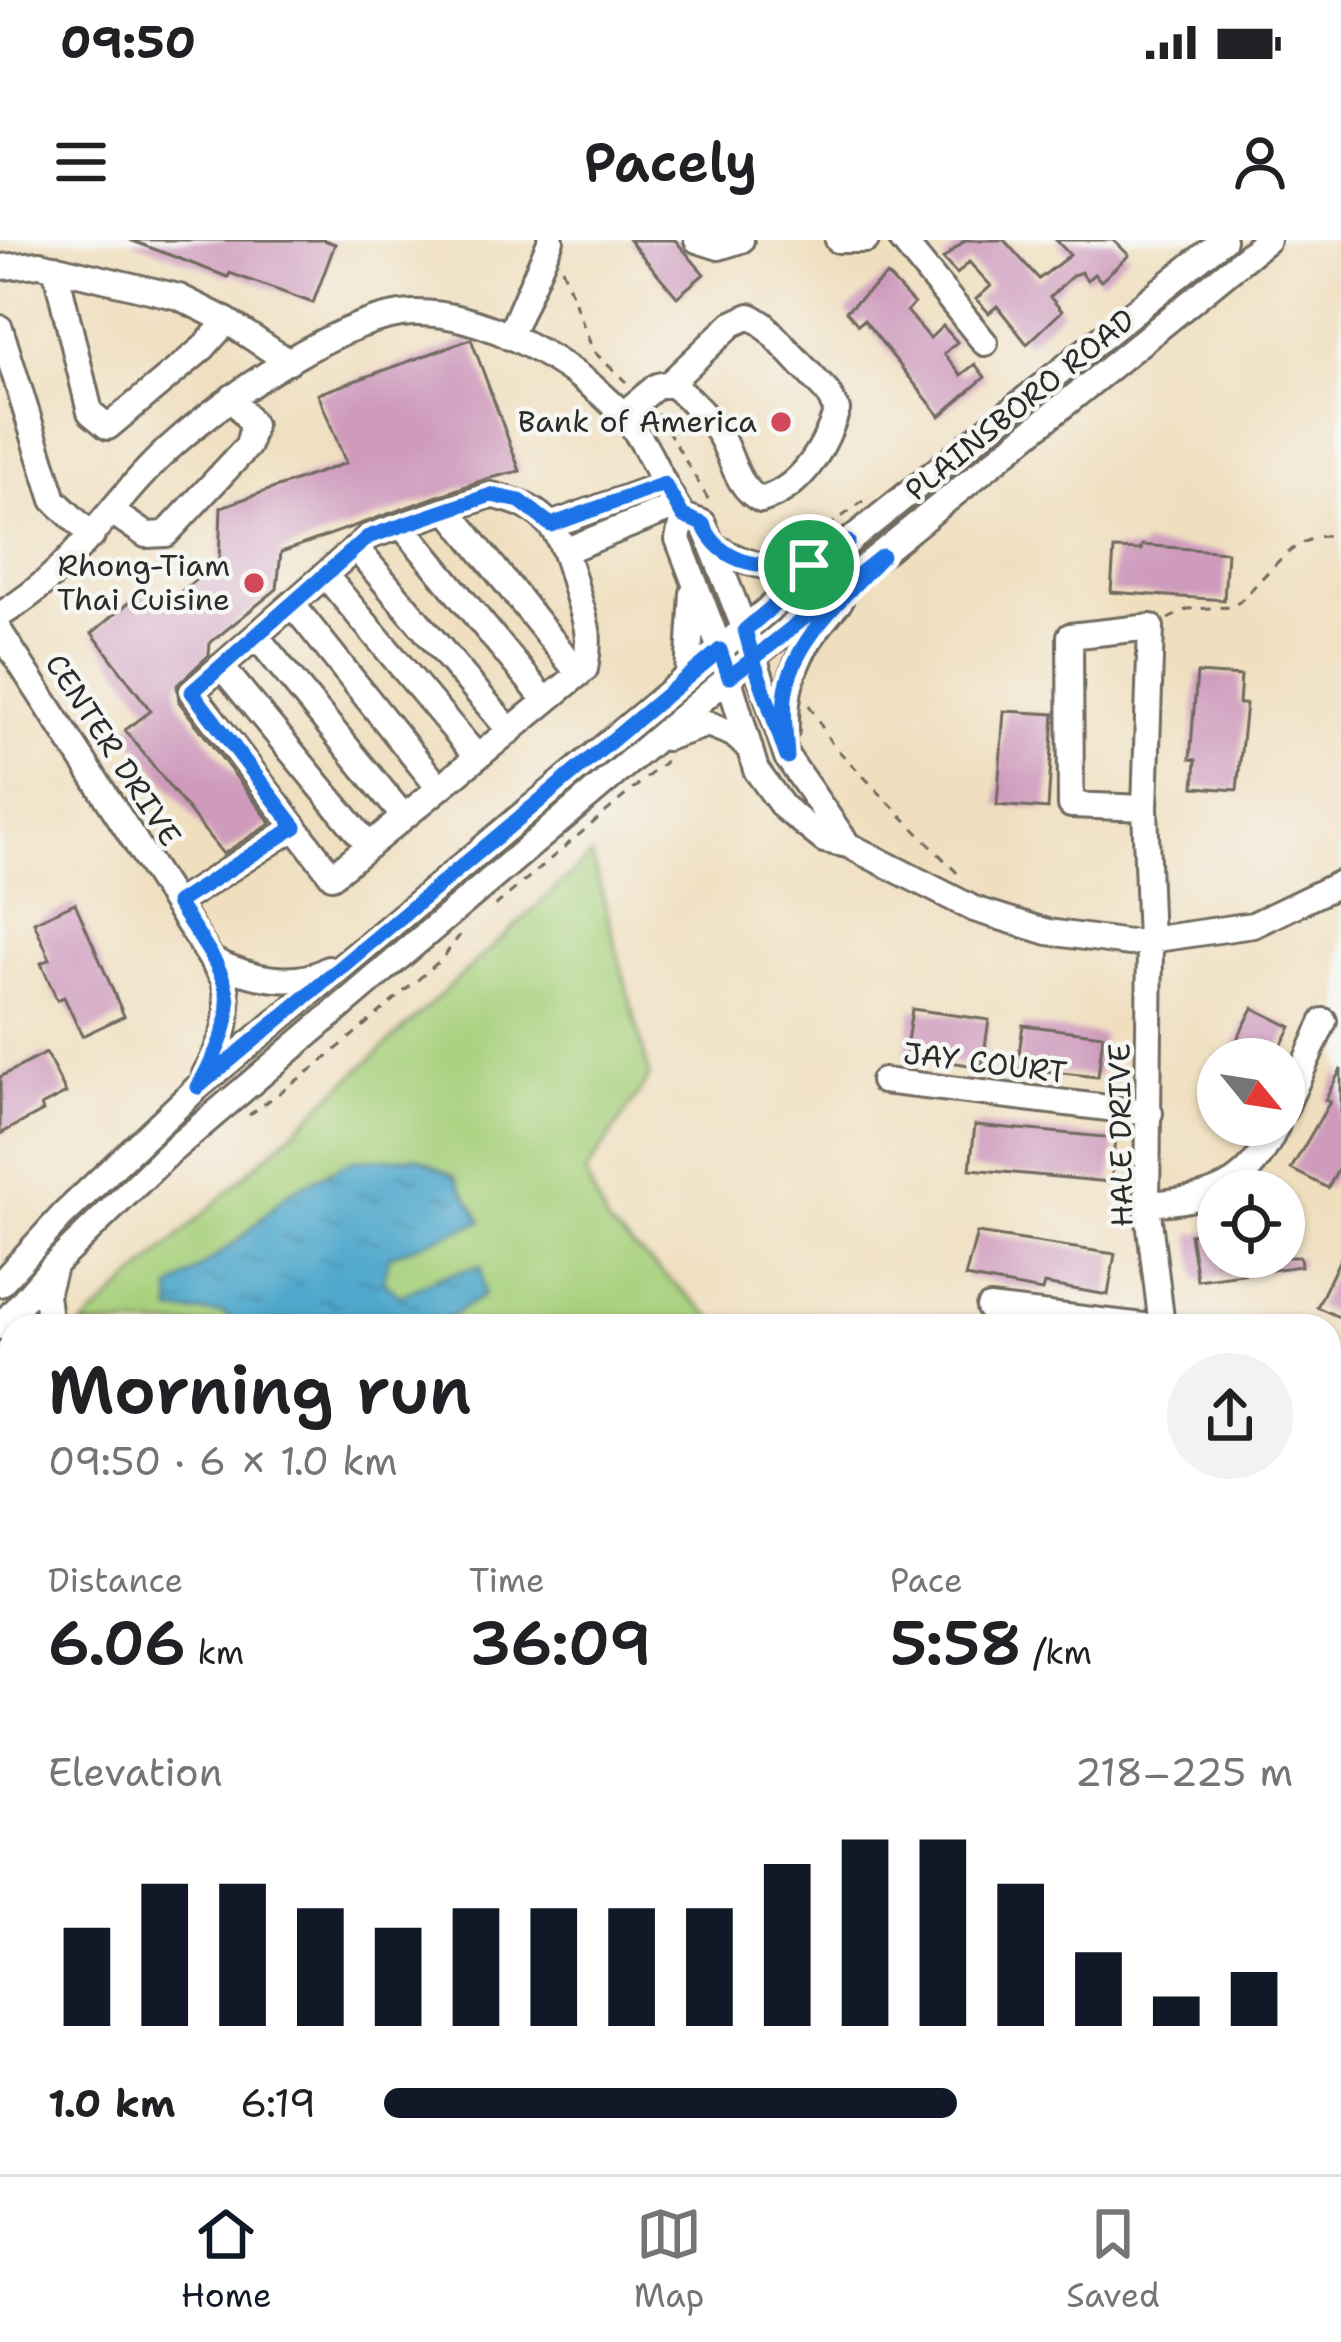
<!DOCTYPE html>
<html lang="en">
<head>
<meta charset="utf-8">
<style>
	body { margin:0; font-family:"Shantell Sans",sans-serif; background:#f2f2f2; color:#202124; height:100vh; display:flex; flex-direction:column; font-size:45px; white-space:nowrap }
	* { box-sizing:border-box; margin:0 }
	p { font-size:39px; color:#757577 }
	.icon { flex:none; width:66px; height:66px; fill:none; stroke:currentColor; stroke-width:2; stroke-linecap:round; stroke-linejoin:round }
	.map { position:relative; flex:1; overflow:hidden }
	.sheet { position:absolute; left:0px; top:1074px; width:1341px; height:861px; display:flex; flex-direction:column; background:#fff; border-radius:36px 36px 0 0; box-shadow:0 3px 9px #0004 }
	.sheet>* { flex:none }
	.needle { width:78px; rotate:120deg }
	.fabs { position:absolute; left:1197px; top:798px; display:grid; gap:24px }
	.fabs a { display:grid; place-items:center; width:108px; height:108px; border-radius:50%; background:#fff; box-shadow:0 3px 9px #0004; font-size:60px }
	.pin { position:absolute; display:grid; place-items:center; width:102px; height:102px; color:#fff; margin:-51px; border:6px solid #fff; border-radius:50%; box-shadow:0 3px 12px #0007 }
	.round { display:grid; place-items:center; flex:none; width:126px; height:126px; border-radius:63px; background:#f2f2f2 }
	.summary { display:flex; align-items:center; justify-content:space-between; height:204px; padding:0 48px }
	h1 { font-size:66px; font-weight:600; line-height:90px }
	.stats { display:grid; grid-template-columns:repeat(3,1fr); gap:18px; height:204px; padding:12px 48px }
	.stats div { display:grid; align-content:center }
	.stats b { font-size:60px; font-weight:600 }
	.stats small { font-size:33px; font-weight:400 }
	.stats p { font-size:33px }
	.chart { height:336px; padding:24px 48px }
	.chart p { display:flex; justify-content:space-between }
	.chart svg { width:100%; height:216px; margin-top:12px; stroke:#111827; stroke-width:6 }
	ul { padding:0 48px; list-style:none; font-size:39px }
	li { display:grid; grid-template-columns:192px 144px 1fr; align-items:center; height:90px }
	li i { height:30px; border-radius:15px; background:#111827 }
	.status { display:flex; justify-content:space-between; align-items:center; height:84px; padding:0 60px; background:#fff; direction:ltr }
	.status svg { height:33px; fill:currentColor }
	header { display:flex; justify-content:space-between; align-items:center; height:156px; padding:0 48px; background:#fff; font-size:54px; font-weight:600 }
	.tabs { display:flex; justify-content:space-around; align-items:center; height:168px; border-top:3px solid #e0e0e0; background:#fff; font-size:33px; color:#757577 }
	.tabs a { display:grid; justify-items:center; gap:6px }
	.tabs .active { color:#111827 }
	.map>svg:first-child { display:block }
</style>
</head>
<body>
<div class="status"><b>09:50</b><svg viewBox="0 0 49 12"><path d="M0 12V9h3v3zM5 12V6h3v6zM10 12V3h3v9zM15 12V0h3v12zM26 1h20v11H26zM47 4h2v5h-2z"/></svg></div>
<header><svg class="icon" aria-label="menu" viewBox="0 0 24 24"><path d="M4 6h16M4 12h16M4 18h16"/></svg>Pacely<svg class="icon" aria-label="person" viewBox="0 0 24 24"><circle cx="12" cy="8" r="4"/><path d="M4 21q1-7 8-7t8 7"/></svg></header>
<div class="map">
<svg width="1341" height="1934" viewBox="0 0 1341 1934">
	<defs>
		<pattern id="water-ripples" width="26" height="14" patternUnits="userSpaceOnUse" patternTransform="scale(3)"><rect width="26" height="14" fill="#4fa8cc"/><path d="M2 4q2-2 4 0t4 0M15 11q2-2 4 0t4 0" fill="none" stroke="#4289a6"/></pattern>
	</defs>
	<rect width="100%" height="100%" fill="#f6f6f2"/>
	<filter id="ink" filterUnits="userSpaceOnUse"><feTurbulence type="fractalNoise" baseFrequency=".00833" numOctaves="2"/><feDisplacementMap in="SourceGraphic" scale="24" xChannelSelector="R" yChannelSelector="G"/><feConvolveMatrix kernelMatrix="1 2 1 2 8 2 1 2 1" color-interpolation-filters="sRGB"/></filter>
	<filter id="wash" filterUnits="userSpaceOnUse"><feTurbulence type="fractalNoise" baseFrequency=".004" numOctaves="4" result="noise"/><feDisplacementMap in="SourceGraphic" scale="48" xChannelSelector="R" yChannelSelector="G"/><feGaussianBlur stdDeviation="2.7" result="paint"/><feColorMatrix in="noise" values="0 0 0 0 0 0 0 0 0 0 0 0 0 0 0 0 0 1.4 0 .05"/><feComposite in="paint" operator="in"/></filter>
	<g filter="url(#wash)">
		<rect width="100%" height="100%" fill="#f0dfbf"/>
		<!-- green -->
		<path fill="#a7d07b" stroke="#697e53" stroke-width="3" d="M592 615 650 836 585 934 608 985 723 1086H82Z
			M717 1923H1117L1122 1934H723Z"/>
		<!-- water -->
		<path fill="url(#water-ripples)" stroke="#3d6a7c" stroke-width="3" d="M417 917 454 936 482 981 389 1016 383 1041 401 1056 435 1038 481 1026 484 1055 451 1076 423 1086H232L225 1073 172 1072 171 1049 241 998 288 953 353 920Z"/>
		<g id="blocks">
			<!-- building -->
			<path fill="#cf9bbd" d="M130 0H324L335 4 313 63 230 33 228 37Z
				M629 0H675L704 34 677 57Z
				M965 0H1004L1039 39 1070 15 1056 0H1113L1129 15 1101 41 1094 34 1087 40 1081 32 1073 35 1050 57 1062 71 1027 104 997 66 989 73 976 59 991 46 969 22 957 34 943 19Z
				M887 35 914 64 907 71 930 98 943 86 957 102 944 114 961 135 975 124 985 137 940 176 864 80 858 85 846 71Z
				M471 99 520 231 486 239 281 312 277 349 210 403 209 415 177 445 179 462 271 583 223 614 125 490 151 471 92 393 146 348 161 368 219 321 221 267 346 223 318 154Z
				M1142 305 1227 312 1224 360 1111 352 1114 309 1141 310Z
				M1197 433 1241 436 1239 464H1246L1237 550 1194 547 1196 520 1190 519Z
				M1004 471 1054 474 1048 569 997 565Z
				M75 663 124 776 82 796 64 757 57 760 41 723 50 719 34 682Z
				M1253 768 1291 787 1274 819H1227Z
				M912 769 989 780 982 827 905 815Z
				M1023 785 1103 795 1098 837 1017 828Z
				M46 813 66 853 41 866 43 871 0 894V837Z
				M1341 829V924L1328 948 1291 929 1330 862 1325 860Z
				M975 885 1115 898 1111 942 970 929Z
				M1218 990V1017H1300L1301 1026 1197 1040 1190 994Z
				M977 993 1115 1014 1108 1055 1044 1044 1042 1051 965 1037Z
				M1341 1017V1078L1317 1067Z"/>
		</g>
	</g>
	<g filter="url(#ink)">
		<use href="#blocks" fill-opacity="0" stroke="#706a5f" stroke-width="3"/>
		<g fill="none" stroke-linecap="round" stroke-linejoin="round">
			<!-- minor casing -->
			<g stroke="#706a5f" stroke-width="30">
				<path id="minor" d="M697 0 719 7 741 0
					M838 0H866
					M902 0 985 103
					M0 27 40 24 179 57 227 81 289 122
					M55 27 90 172 108 187 203 108 227 81
					M0 88 54 260 92 296
					M509 97 551 0
					M622 175 657 146 670 143 732 84 750 76 763 84 827 152 837 170C824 209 802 248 761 260 735 247 733 216 719 194 708 177 686 155 670 143
					M491 255C550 268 560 291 575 345 585 383 592 388 585 429L332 636 192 452 368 297Z
					M448 270 579 434
					M112 272 146 295 166 294 248 206 253 185 232 157
					M683 276 678 299 720 409 756 530 783 567 824 600 848 605 974 669 1048 692 1129 703 1253 685 1341 643
					M551 285 664 244
					M402 286 546 461
					M712 305C743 324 786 338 820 318
					M356 308 510 491
					M567 310 676 266
					M325 335 477 517
					M292 364 439 548
					M0 375C78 329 110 260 175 203 226 157 344 75 413 73 482 71 576 124 622 174 649 204 660 243 683 276L703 283 745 390 787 517 848 605
					M1151 387 1145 568 1071 565 1070 396Z
					M0 392 224 739C232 776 224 801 205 834
					M256 396 404 577
					M221 426 369 606
					M688 434 693 353
					M786 490C784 434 803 403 840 361
					M666 498 708 484 733 494 750 509
					M1145 568 1150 702 1147 964 1162 1086
					M177 663 295 587
					M216 722C249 737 295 749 328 729
					M883 841 1150 873
					M1284 870 1324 781
					M1147 964C1214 959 1248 949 1277 885
					M0 1044 63 975 198 847 848 302 1223 0
					M989 1068 1144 1086
					M50 1086 46 1055 53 1030
					M0 1087 55 1024 171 911 729 437 1267 0
					M0 1114 12 1124
					M1329 1166 1341 1155
					M1329 1430 1341 1422
					M1329 1457 1341 1467
					M138 1923 144 1934
					M169 1923 175 1934"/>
			</g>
			<!-- path -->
			<path stroke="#706a5f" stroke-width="3" stroke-dasharray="9 9" stroke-linecap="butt" d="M562 28 593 111 626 142
				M658 174 711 264
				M813 298 863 261
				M1168 379 1188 369 1233 367C1266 341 1291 289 1341 296
				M809 465 832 504 961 637
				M495 666 666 521
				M249 875 318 825 442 719 460 695
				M0 1532 12 1535
				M0 1689 12 1692
				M0 1746 12 1749
				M808 1923 812 1934
				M1083 1923 1089 1934"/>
			<!-- minor -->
			<use href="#minor" stroke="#fff" stroke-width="24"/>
		</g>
	</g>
	<g fill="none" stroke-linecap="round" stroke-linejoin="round" filter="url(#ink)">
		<!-- route casing -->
		<g stroke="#fff" stroke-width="24">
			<path id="route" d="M809 325C767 328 722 328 703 284L683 276 664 244 551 285 520 261 491 255 368 297 192 452 295 587 177 663C230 744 249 756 198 847L720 410 729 437 753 419 787 517C786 498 783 477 785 458 790 402 846 355 882 316L753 419 745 390 848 302 809 325"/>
		</g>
		<!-- route -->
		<use href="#route" stroke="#1a73e8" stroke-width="15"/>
	</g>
	<!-- markers -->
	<g fill="#d1495b" stroke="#f6f6f2" stroke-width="4.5">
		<circle cx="781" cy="182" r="12"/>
		<circle cx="254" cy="343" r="12"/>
	</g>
	<g text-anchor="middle" stroke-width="9" stroke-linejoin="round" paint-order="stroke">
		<!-- street labels -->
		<g font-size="30" fill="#2b2b2b" stroke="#f6f6f2">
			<text transform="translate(1020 165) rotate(-39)" y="10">PLAINSBORO ROAD</text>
			<text transform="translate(113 510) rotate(57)" y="10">CENTER DRIVE</text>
			<text transform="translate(985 823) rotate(7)" y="10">JAY COURT</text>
			<text transform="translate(1121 895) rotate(-91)" y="10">HALE DRIVE</text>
		</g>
		<!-- poi labels -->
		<g font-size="30" fill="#2b2b2b" stroke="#f6f6f2" text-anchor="end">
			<text x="757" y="192">Bank of America</text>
			<text x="230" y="336">Rhong-Tiam<tspan x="230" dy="34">Thai Cuisine</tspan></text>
		</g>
	</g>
</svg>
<div class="fabs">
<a><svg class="needle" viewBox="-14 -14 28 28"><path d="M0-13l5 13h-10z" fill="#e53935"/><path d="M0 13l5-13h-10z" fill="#757577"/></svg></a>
<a><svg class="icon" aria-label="locate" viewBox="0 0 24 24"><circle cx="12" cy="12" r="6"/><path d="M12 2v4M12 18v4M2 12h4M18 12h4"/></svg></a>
</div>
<div class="pin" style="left:809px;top:325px;background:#1e9e55"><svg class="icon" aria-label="arrive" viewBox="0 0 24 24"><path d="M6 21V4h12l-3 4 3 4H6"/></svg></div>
<section class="sheet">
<div class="summary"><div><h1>Morning run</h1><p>09:50 · 6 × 1.0 km</p></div><a class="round"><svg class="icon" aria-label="share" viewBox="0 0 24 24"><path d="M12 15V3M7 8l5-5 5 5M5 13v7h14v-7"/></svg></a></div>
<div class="stats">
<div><p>Distance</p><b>6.06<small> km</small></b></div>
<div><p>Time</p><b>36:09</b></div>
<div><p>Pace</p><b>5:58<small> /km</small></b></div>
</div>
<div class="chart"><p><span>Elevation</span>218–225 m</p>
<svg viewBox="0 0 160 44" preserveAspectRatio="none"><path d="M5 44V24M15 44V15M25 44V15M35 44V20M45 44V24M55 44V20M65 44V20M75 44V20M85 44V20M95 44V11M105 44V6M115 44V6M125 44V15M135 44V29M145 44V38M155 44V33"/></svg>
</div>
<ul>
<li><b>1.0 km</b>6:19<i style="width:63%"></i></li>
</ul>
</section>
</div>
<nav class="tabs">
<a class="active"><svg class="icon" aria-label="home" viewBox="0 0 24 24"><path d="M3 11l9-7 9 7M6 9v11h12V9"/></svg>Home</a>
<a><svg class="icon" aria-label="map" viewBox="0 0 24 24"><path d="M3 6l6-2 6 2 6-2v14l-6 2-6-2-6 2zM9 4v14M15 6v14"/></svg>Map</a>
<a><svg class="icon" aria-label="saved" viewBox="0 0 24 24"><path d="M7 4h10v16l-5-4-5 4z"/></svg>Saved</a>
</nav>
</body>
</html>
